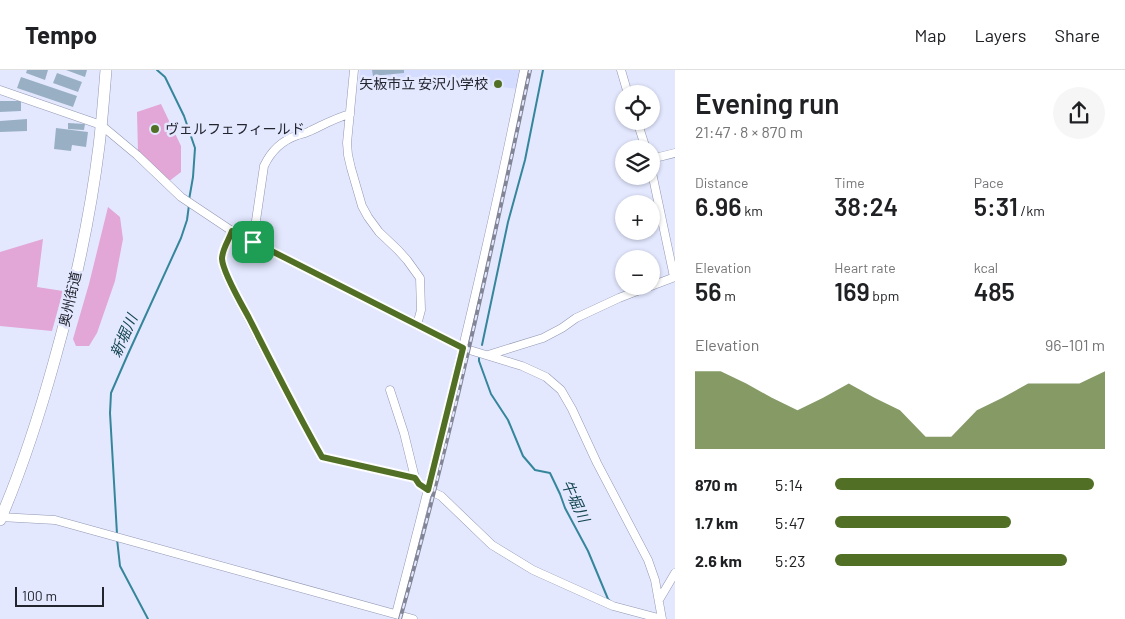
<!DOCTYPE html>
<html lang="en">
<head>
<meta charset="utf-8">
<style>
	body { margin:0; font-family:Barlow,"Noto Sans JP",sans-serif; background:#f6f6f6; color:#202124; height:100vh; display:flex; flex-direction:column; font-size:19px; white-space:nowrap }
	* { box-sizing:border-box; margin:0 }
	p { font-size:16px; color:#757577 }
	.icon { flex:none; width:28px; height:28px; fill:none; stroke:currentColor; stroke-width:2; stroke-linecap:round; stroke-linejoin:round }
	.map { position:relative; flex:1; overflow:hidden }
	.sheet { display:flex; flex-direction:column; background:#fff; width:450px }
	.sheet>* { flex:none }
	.tools { position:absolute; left:615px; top:15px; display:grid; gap:10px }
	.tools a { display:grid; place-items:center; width:45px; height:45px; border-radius:50%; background:#fff; box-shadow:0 1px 4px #0004; font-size:25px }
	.scale { position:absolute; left:15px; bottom:12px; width:89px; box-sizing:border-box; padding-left:5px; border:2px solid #22242e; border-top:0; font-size:14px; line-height:18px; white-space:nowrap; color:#22242e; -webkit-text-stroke:4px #e3e8ff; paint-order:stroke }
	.pin { position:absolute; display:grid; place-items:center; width:42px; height:42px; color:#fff; margin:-21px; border-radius:10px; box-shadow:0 2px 8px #0006 }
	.round { display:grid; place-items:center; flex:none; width:52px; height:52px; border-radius:26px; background:#f6f6f6 }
	.summary { display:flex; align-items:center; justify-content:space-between; height:85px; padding:0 20px }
	h1 { font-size:28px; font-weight:600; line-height:38px }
	.metrics { display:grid; grid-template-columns:repeat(3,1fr); gap:8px; height:85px; padding:5px 20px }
	.metrics div { display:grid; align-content:center }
	.metrics b { font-size:25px; font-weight:600 }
	.metrics small { font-size:14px; font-weight:400 }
	.metrics p { font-size:14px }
	.chart { height:140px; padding:10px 20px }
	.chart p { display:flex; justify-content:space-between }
	.chart svg { width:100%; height:90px; margin-top:5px; fill:#527025; opacity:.7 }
	ul { padding:0 20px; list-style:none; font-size:16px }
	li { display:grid; grid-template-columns:80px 60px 1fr; align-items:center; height:38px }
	li i { height:12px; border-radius:6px; background:#527025 }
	header { display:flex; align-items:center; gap:30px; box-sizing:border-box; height:70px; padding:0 25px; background:#fff; border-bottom:1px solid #e0e0e0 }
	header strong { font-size:24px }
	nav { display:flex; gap:28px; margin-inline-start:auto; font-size:18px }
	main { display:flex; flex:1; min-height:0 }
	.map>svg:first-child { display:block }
</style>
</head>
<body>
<header>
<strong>Tempo</strong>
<nav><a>Map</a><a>Layers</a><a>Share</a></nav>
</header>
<main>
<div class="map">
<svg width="675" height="549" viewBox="0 0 675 549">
	<rect width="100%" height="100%" fill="#e3e8ff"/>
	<!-- built -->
	<path fill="#d4dcff" d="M360 0H522L518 19 420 7 359 9Z"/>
	<!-- green -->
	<path fill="#e2a6d7" d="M161 34 181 76V102L168 112 138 83 137 42Z
		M108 137 120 147 123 169 115 211 97 263 89 276H76L73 269 89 214Z
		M43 169 37 217 63 221 52 261 0 256V182Z"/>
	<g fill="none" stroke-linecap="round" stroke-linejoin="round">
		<!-- stream -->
		<path stroke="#36869b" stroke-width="2" d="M157 0 165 7 184 46 195 78 193 107 189 130
			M482 275 508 152 525 90 543 0
			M479 288V291L491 324 508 350 523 386 535 400 550 403 560 424 565 438 588 481 608 529 611 532
			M117 464 110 343 111 323 128 284 181 168 187 150 189 135
			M117 469 120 496 148 549"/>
	</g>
	<!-- building -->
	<path fill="#99b0c4" d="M27 0H48L45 10 26 3Z
		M66 0H87L85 7Z
		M372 0H404V3L373 6Z
		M57 3 82 12 78 22 53 13Z
		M21 7 77 26 73 37 17 18Z
		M0 31H21V41L0 42Z
		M27 49V61L0 62V51Z
		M68 53 85 54 84 60 68 59Z
		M56 58 88 62 86 77 72 75 71 81 54 79Z"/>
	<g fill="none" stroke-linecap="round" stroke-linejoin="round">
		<!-- minor casing -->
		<g stroke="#9197b1" stroke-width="9">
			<path id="minor" d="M354 0 347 73 348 85 351 98 362 136 368 147 379 162 398 180 407 190 420 208 421 240 417 255
				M621 0 628 24
				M0 20 101 55 137 85 181 127 232 161 463 278 522 296 546 307 561 320 572 339 597 393 648 490 655 510 662 549
				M637 51 646 79
				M651 89 675 83
				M651 98 674 207
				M232 161C229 170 222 179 222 189 223 203 240 232 247 245 271 292 296 340 322 387L415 408
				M253 171 264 96C271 81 283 70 298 65 302 64 306 63 310 61 323 55 335 48 350 44
				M651 216 675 207
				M488 285 543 268 562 258 576 248 619 228 650 216
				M390 320 404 363 415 408 419 414 428 420 441 426 492 475 533 500 613 536 662 549
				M0 447 55 450 413 549
				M659 530 675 503
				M396 544C443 364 488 183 524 0"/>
		</g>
		<!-- highway casing -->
		<g stroke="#9197b1" stroke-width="12">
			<path id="highway" d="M0 450C22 399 39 346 54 292 74 221 90 149 99 76 102 51 104 25 106 0"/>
		</g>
		<!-- minor -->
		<use href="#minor" stroke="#fff" stroke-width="8"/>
		<!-- highway -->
		<use href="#highway" stroke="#fff" stroke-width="11"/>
		<!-- rail casing -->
		<g stroke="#828596" stroke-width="4">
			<path id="rail" d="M400 549C451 368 491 184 530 0"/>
		</g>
		<!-- rail -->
		<use href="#rail" stroke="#e3e8ff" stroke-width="2" stroke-dasharray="5.5" stroke-linecap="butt"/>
	</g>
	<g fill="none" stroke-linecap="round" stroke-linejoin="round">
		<!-- route casing -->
		<g stroke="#fff" stroke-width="10">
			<path id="route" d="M232 161 463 278 428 420 419 414 415 408 322 387C296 341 273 295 249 248 242 235 223 203 222 189 222 179 229 170 232 161Z"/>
		</g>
		<!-- route -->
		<use href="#route" stroke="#527025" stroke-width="6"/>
	</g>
	<!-- markers -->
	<g fill="#527025" stroke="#e3e8ff" stroke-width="2">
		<circle cx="498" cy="14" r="5"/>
		<circle cx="155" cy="59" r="5"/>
	</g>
	<g text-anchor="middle" stroke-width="5" stroke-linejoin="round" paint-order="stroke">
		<!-- poi labels -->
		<g font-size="14" fill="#22242e" stroke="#e3e8ff" text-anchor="end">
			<text x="488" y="19">矢板市立 安沢小学校</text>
			<text x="165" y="64" text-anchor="start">ヴェルフェフィールド</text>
		</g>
		<!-- street labels -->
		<g font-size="14" fill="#22242e" stroke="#e3e8ff">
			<text transform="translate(70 229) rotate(-77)" y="5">奥州街道</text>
		</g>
		<!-- water labels -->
		<g font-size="15" font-style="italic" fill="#154651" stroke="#e3e8ff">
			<text transform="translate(124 266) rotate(-66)" y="5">新堀川</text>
			<text transform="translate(575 431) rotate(65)" y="5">牛堀川</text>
		</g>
	</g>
</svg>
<div class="tools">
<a><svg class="icon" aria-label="locate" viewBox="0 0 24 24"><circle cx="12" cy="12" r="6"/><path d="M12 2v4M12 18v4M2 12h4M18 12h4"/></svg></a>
<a><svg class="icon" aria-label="layers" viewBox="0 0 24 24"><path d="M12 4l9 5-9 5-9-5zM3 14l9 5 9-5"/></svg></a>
<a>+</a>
<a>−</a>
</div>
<div class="scale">100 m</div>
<div class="pin" style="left:253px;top:172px;background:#1e9e55"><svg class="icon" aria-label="arrive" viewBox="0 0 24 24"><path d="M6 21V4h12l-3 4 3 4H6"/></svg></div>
</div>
<section class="sheet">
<div class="summary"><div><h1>Evening run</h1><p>21:47 · 8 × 870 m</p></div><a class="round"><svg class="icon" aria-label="share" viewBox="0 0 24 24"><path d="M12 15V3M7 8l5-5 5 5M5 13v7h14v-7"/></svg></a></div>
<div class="metrics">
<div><p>Distance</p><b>6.96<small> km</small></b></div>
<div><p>Time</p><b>38:24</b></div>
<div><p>Pace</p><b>5:31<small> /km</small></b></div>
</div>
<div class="metrics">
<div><p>Elevation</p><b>56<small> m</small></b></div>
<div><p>Heart rate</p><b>169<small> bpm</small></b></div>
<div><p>kcal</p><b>485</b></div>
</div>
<div class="chart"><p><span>Elevation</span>96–101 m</p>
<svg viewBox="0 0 160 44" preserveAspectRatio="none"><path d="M0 44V6L10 6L20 12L30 19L40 25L50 19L60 12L70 19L80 25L90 38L100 38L110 25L120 19L130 12L140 12L150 12L160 6V44z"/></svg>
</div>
<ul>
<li><b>870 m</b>5:14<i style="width:96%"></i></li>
<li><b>1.7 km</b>5:47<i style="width:65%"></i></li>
<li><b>2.6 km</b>5:23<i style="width:86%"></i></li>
</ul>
</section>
</main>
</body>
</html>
